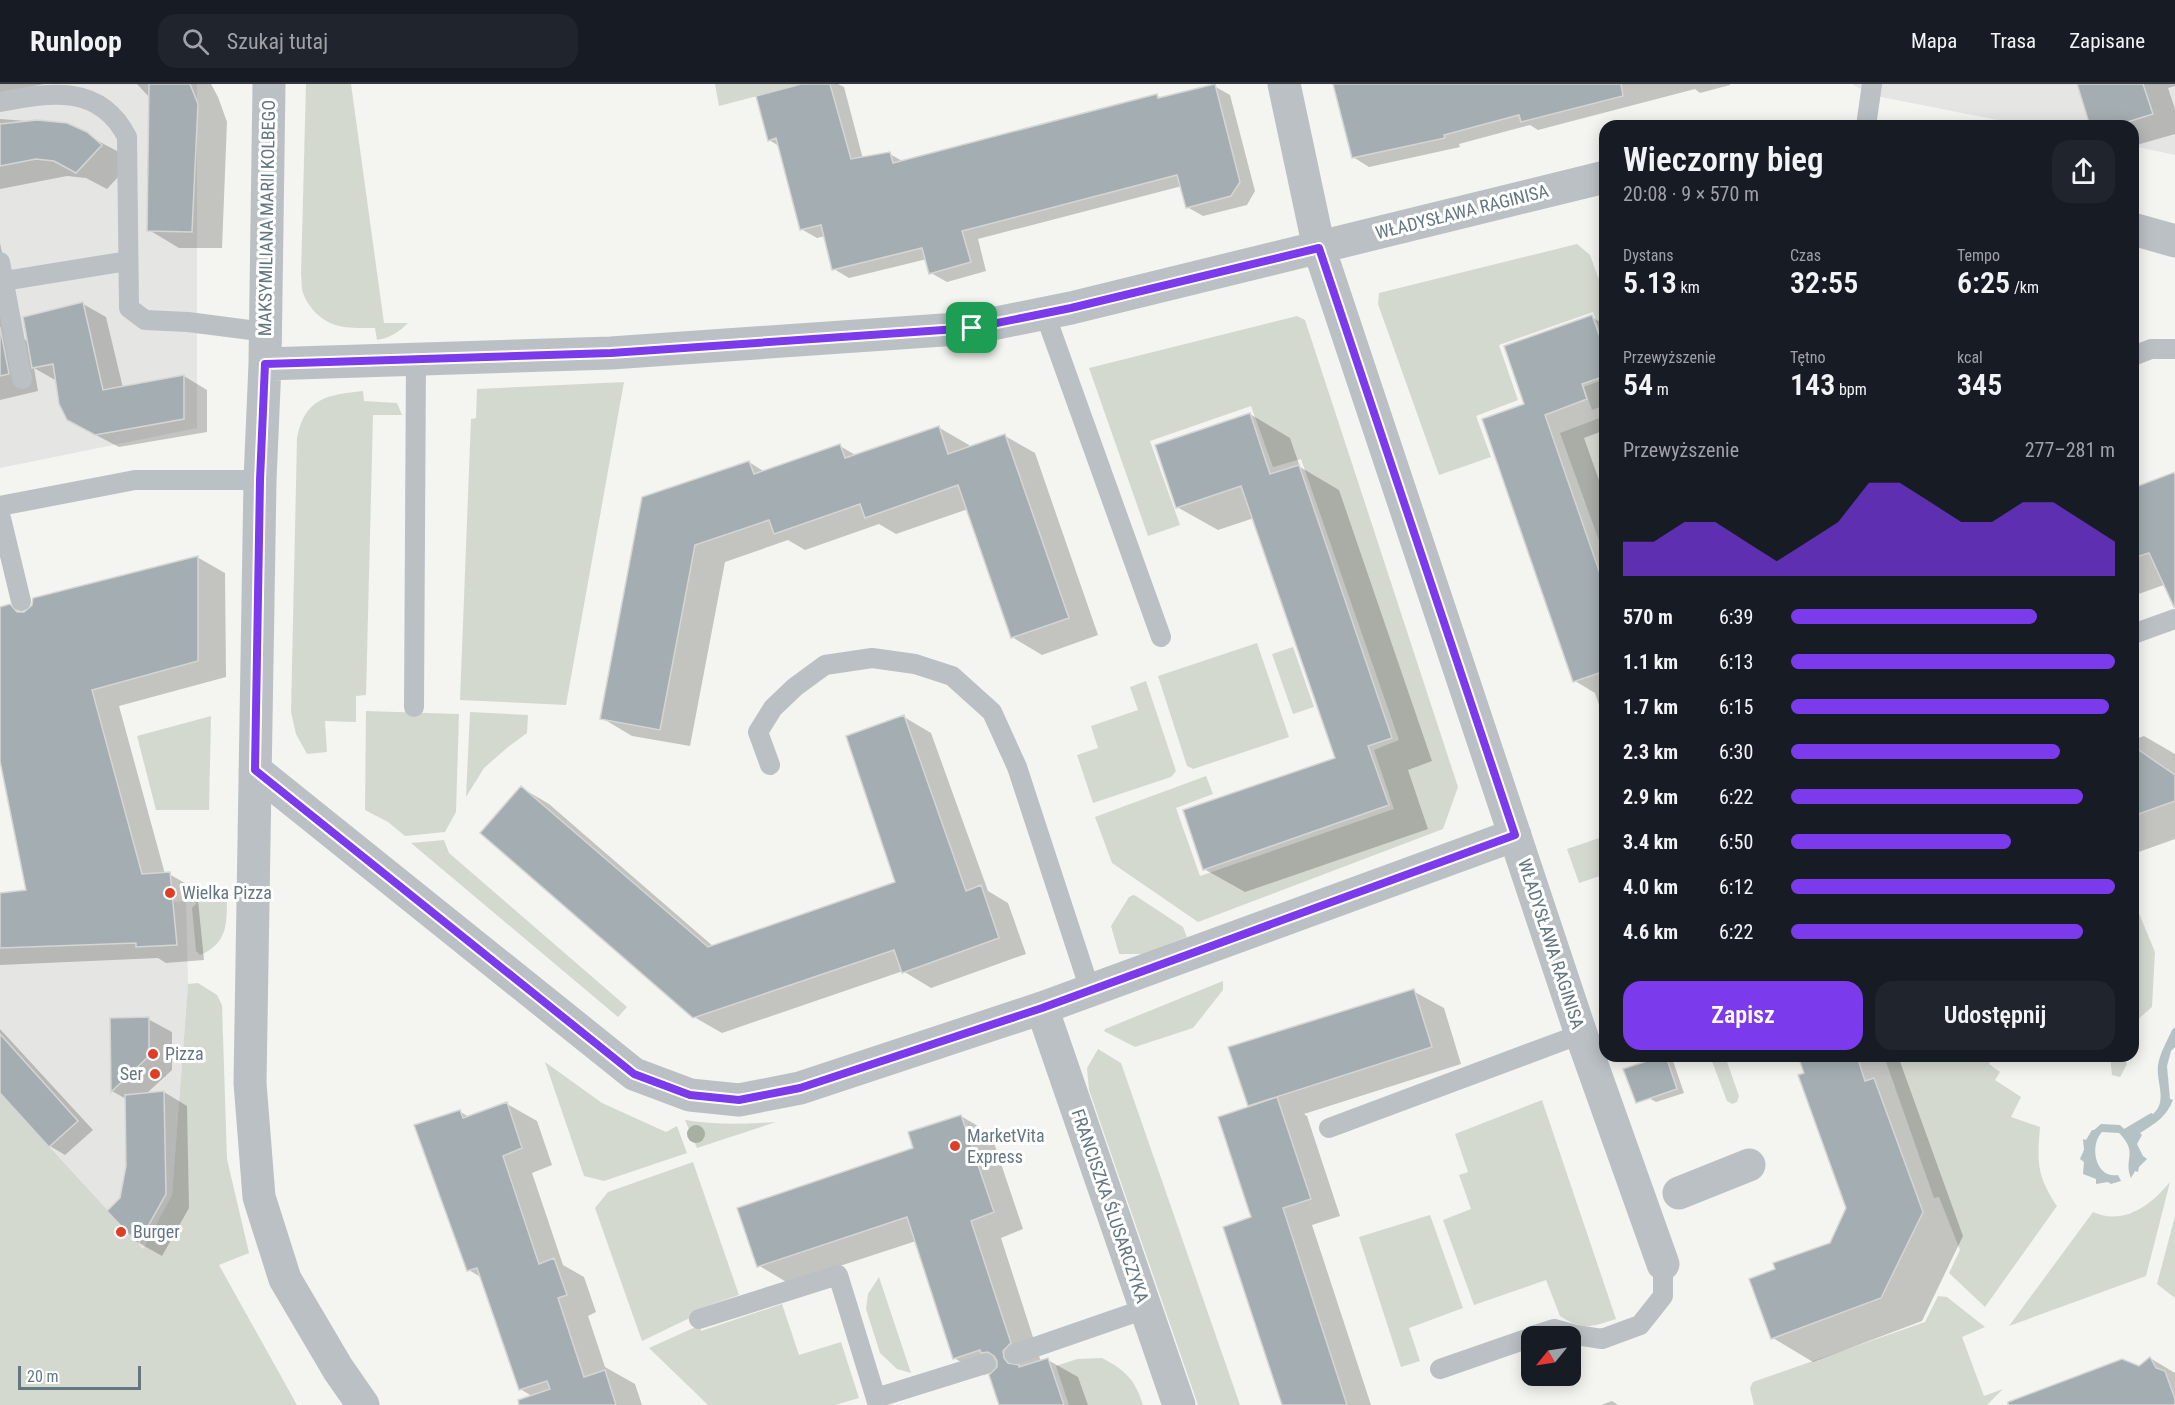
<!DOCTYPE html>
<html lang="pl">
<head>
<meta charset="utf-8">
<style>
	body { margin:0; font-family:"Roboto Condensed",sans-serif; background:#20242c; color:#f1f3f6; height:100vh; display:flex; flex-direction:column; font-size:22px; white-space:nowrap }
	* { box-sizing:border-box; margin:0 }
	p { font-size:20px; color:#9ea1a6 }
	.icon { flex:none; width:33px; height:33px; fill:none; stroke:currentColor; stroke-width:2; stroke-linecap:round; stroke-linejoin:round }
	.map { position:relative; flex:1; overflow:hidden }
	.panel { position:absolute; left:1599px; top:36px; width:540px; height:942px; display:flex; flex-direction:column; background:#171b24; border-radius:18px; box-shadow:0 3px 15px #0003 }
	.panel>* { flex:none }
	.needle { width:39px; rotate:240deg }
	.controls { position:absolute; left:1521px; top:1242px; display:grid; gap:12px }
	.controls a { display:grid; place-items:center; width:60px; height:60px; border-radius:12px; background:#171b24; box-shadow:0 3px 15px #0003; font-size:30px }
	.scale { position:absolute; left:18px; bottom:15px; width:123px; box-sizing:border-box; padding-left:6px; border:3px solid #647781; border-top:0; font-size:16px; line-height:21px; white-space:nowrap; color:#647781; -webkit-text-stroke:4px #fff; paint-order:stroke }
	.pin { position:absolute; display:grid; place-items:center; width:51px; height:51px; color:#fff; margin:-26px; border-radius:12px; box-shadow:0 3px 9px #0006 }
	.round { display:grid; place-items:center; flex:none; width:63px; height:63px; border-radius:18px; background:#20242c }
	.headline { display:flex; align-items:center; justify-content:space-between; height:102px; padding:0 24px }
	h1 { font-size:33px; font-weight:600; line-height:45px }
	.figures { display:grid; grid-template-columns:repeat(3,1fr); gap:9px; height:102px; padding:6px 24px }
	.figures div { display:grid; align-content:center }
	.figures b { font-size:30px; font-weight:600 }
	.figures small { font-size:16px; font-weight:400 }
	.figures p { font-size:16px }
	.chart { height:168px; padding:12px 24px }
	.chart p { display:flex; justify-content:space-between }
	.chart svg { width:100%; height:108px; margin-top:6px; fill:#7c3aed; opacity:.7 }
	.primary-button { display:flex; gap:12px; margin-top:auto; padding:12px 24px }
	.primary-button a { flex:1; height:69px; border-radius:18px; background:#7c3aed; color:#fff; font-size:24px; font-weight:600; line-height:69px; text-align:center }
	.primary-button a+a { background:#20242c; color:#f1f3f6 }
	ul { padding:0 24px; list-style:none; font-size:20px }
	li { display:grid; grid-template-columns:96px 72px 1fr; align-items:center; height:45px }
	li i { height:15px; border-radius:8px; background:#7c3aed }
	header { display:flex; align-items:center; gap:36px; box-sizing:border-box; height:84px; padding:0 30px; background:#171b24; border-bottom:2px solid #363941 }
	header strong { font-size:28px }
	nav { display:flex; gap:33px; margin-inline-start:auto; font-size:21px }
	.search { width:420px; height:54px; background:#20242c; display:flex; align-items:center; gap:15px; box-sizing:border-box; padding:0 21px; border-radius:18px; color:#9ea1a6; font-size:22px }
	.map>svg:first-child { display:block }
</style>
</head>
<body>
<header>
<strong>Runloop</strong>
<div class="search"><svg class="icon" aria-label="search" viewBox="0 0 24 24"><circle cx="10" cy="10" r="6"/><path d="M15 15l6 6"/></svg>Szukaj tutaj</div>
<nav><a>Mapa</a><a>Trasa</a><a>Zapisane</a></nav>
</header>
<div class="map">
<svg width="2175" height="1321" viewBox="0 0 2175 1321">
	<rect width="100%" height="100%" fill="#f4f4f0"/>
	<!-- built -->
	<path fill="#e5e5e4" d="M0 0H197V344L0 384Z
		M1852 0H2175V71L2133 62V42H2028L1871 11Z
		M153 792 156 819 186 817 188 900 172 1111 143 1166 0 1009V809Z"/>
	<!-- green -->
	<path fill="#d4d9d0" d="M306 0H351L384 239H408C399 248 390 254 377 256L375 244C350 244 331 246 313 226 309 221 305 215 303 209 301 203 302 196 301 190Z
		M715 0H803L719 22Z
		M1577 160 1590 171 1605 212V261L1593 228 1499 261 1518 316 1476 332 1491 373 1439 391 1378 220 1379 209Z
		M1297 232 1305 236 1458 703 1443 745 1198 838 1112 779 1095 733 1206 692 1213 710 1176 724 1200 792 1394 725 1374 666 1399 656 1301 375 1273 383 1251 322 1150 357 1180 441 1148 452 1089 284Z
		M1605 295V321L1592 326 1584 303Z
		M624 298 566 621 460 616 471 335 476 334 477 305Z
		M363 307 364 317 397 319 402 331H373L366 611 356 612V638L325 637 327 668 307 670 296 650 291 628 297 354C305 313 328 311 363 307Z
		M1605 332V473L1560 349Z
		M1257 559 1289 653 1193 685 1187 682 1158 592Z
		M1293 563 1314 623 1293 630 1272 570Z
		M1146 597 1176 687 1171 693 1093 719 1077 671 1098 664 1091 642 1138 626 1130 603Z
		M366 627 459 630 456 728 445 748 405 752 388 738 365 726Z
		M470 628 528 631 527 649 508 663 484 684 466 713Z
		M211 632 209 726H156L137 652Z
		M1605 752V796L1603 791 1579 799 1567 765Z
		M444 756 449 769 627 923 618 933 411 759Z
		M227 804C226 832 232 858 200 871L196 867 192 824 196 820 194 810 197 807Z
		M1133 811 1136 812 1183 843 1187 853 1144 870H1119L1111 842 1129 813Z
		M2133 815 2155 868 2152 923 2136 937 2133 942Z
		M1223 897V906L1193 944 1135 963 1104 947 1105 945Z
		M198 899 217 911 222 921 227 1075 249 1169 219 1181 297 1321H0V1009L143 1165 172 1111 188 900Z
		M1098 965 1121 979 1240 1321H1198L1089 1006 1087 984Z
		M1710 972H1725L1739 1012 1737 1018 1732 1020 1727 1017Z
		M1884 972H1993L1989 980 2000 988 1995 996 2021 1013 2011 1033 2040 1043C2037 1079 2037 1092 2057 1122L1985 1223 1949 1189 1960 1166 1939 1113 1934 1114Z
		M2110 972H2124L2127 980 2120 993 2112 991Z
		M545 978 602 1019 666 1048 677 1042 687 1069 604 1097 584 1092Z
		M1542 1016 1616 1235C1591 1243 1584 1247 1560 1232L1546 1196 1474 1221 1443 1136 1471 1125 1459 1091 1468 1088 1455 1050Z
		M685 1036C716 1041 744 1040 776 1038L697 1064Z
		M693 1078 739 1211 695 1226 696 1231 642 1257 595 1124 608 1108Z
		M2170 1098 2146 1192 2009 1242 2093 1128C2124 1142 2151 1121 2170 1098Z
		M1430 1131 1463 1224 1409 1244 1420 1277 1401 1283 1359 1153Z
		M2175 1132V1214L2157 1200Z
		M879 1193 911 1289 897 1285 880 1269 866 1225 868 1210Z
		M1938 1212 1947 1213 1985 1243 1962 1253 1984 1312 2003 1305 1987 1321H1754L1750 1304 1753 1298 1925 1238Z
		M782 1220 799 1271 841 1258 859 1314 835 1321H708L649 1264 700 1241 701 1247Z
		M1102 1274C1125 1286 1135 1295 1143 1321H1069L1056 1282 1077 1275Z"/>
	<!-- water -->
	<path fill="#b4c2c5" d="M2175 943V963L2171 967 2167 982 2170 1015 2173 1016C2166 1033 2156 1039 2140 1049L2142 1051 2137 1060 2143 1072 2147 1075 2139 1083 2138 1088 2135 1087 2131 1094C2123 1075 2139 1069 2119 1049L2102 1048C2089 1061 2095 1095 2118 1091L2121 1097 2111 1100 2108 1098 2096 1100V1095L2083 1090 2084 1078 2080 1075 2084 1066 2083 1055 2086 1056 2092 1046H2094L2101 1040 2120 1041 2124 1045 2151 1029 2153 1030C2168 1017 2156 999 2158 981 2160 969 2167 957 2172 946Z"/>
	<!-- shadow -->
	<path fill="#0003" d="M0 0H44L0 9Z
		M137 0H211L218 13 227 38 222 164H179L149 146 150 14Z
		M806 0H838L844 3 863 75 890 70 904 78 1156 11 1163 15 1214 2 1230 11 1255 107 1247 121 1203 132 1187 123 1182 102 978 155 986 187 947 198 931 189 927 175 849 194 834 185 825 152 817 154 801 145 779 62 769 56Z
		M1334 0H1730V1L1700 9 1695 5 1538 46 1530 41 1459 60 1460 63 1369 83 1353 73Z
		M2079 0H2175V2L2168 4 2175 25V50L2133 62V42H2092Z
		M0 35 66 40 117 67 131 79 107 105 86 94 67 92 0 105Z
		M0 159 19 252 29 258 83 220 106 233 123 304 184 292 207 306V348L119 363 92 349 57 297 34 284 38 307 0 316Z
		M1592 233 1605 241V346L1584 354 1605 413V639L1595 609 1575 597 1526 321Z
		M1250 330 1290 354 1300 383 1339 406 1432 677 1408 686 1428 745 1245 808 1204 785 1337 675 1254 434 1218 446 1177 423Z
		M938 343 969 361 970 364 1005 352 1035 369 1098 551 1042 571 1012 553 968 425 896 450 879 440 805 466 788 456 725 478 690 662 632 652 602 634 643 415 749 378 765 388 840 362 857 372Z
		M2175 390V497L2133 512V405Z
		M197 473 225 489 226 593 119 622 165 790H169L197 806 204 876 166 879 158 874 0 881V810L28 807 0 671V524L9 522 23 530Z
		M904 633 931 649 988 807 1008 819 1026 870 931 904 903 887 722 949 694 933 522 704 549 720 714 863 897 799Z
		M2144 652 2175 670V755L2133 770V656Z
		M1413 907 1444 924 1461 980 1304 1030 1307 1032 1340 1132 1312 1141 1371 1321H1283L1253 1134 1252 1023 1249 1021Z
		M148 935 172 948V986L146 1010 164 1008 187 1022 189 1124 162 1172 139 1159 109 1127 121 1114 128 1083 126 1015 112 1007Z
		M0 945 93 1046 65 1071 50 1062 0 1007Z
		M1665 972 1673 977 1684 1009 1656 1018 1649 1014Z
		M1800 972H1898L1963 1152 1922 1237 1813 1278 1773 1254 1777 1186 1831 1160 1847 1125Z
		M507 1020 537 1037 552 1081 532 1089 563 1181 584 1193 596 1228 588 1232 605 1283 635 1300 642 1321H547L520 1305 482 1194 469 1186 459 1027 469 1033Z
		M961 1032 991 1050 1023 1145 1001 1154 1041 1278 1048 1276 1078 1293 1088 1321H1000L990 1289 984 1291 954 1274 916 1157 788 1199 758 1181Z
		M2150 1274 2175 1289V1321H2030L2140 1284Z
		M1612 1317 1618 1321H1601Z"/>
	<!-- building -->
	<path fill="#a4aeb2" stroke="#d5d5d3" stroke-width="1.5" d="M149 0H190L198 20 192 148 147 147Z
		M801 0H830L851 75 890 68 893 79 1157 10 1158 14 1215 0 1240 98 1231 112 1186 124 1177 91 962 147 971 178 929 190 922 164 832 186 821 141 800 146 776 54 768 57 756 12Z
		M1333 0H1621L1623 12 1521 38 1519 31 1444 51 1445 54 1352 74Z
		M2077 0H2143L2153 30 2115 42H2090Z
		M37 36 67 39 87 48 102 61 76 89 54 77 36 75 0 82V40Z
		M83 218 103 306 184 291V335L95 351 67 336 59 320 53 280 32 284 23 233Z
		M1592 231 1605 267V292L1582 300 1587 315 1545 331 1605 504V587L1573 598 1482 335 1524 320 1504 262Z
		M0 243 9 290 0 292Z
		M1250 329 1270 390 1299 381 1392 654 1368 662 1389 721 1203 786 1183 726 1335 674 1241 402 1176 424 1155 361Z
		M939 342 948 370 1005 350 1069 534 1011 554 958 401 865 434 860 420 774 450 769 436 695 461 660 646 600 635 642 413 749 377 754 390 840 360 845 374Z
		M2175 388V523H2174L2149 469 2133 474V404Z
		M198 472V577L92 606 142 790 170 788 177 861 136 863V859L0 864V809L26 806 0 677V523L10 520 17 528H24L32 521 33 514Z
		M904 631 966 807 981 801 999 854 902 889 894 866 693 934 480 749 521 702 708 863 895 798 846 652Z
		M2133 662 2175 691V717L2133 732Z
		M1414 905 1432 963 1248 1022 1228 963Z
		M149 933V972L111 1008 110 934Z
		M0 950 78 1037 49 1063 0 1009Z
		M1662 972H1666L1677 1005 1636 1019 1623 985Z
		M1798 972H1857L1865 997 1874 994 1923 1128 1881 1214 1771 1255 1749 1195 1775 1185 1773 1179 1830 1159 1846 1124 1798 991 1804 989Z
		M164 1007 166 1110 138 1160 107 1127 120 1114 126 1082 125 1011Z
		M1277 1013 1311 1115 1283 1124 1347 1321H1282L1223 1143 1251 1133 1218 1033Z
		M507 1018 522 1064 503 1072 539 1180 554 1174 567 1211 558 1214 584 1293 605 1286 616 1321H519L518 1316 550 1305 547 1297 519 1306 477 1184 467 1187 414 1041 460 1026 463 1034Z
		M961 1031 994 1128 971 1137 1011 1259 1003 1267 1004 1274 1008 1279 1019 1281V1283L1048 1274 1064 1321H999L989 1291 997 1283V1277L994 1272 988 1268 981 1269 980 1266 953 1275 907 1133 757 1183 737 1124 913 1064 908 1048Z
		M2150 1273 2156 1284 2165 1287 2175 1315V1321H2008V1318L2122 1275 2139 1282Z"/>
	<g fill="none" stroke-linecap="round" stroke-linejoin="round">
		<!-- lane -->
		<path stroke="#bac0c3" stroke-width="20" d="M0 18C51 8 100 0 127 53L129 224 145 236 188 238 266 248
			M1866 42 1872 0
			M0 178 22 295
			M4 197 128 177
			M1045 230 1161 553
			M2133 272 2151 265H2175
			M0 422 135 396H260
			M0 430 21 517
			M2133 550 2175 535
			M414 623 416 275
			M770 681 758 648 773 624 795 603 825 581 872 574 915 580 952 592 992 628 1017 683 1090 906
			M1329 1044 1581 950
			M699 1235 838 1191 878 1321
			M1532 1252 1554 1245 1576 1251 1602 1255 1640 1241 1663 1212V1180
			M1015 1270 1145 1225
			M1440 1285 1532 1253
			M876 1314 985 1280"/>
		<!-- street -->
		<path stroke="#bac0c3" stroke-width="33" d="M269 0 265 280 260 396 250 999 259 1113 285 1195 338 1285 363 1321
			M1284 0 1319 164 1581 950 1663 1180
			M2133 145 2175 157
			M265 280 611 269 972 244 1071 224 1605 93
			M255 686 634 990 690 1011 739 1016 800 1004 1042 924 1515 751
			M1042 924 1179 1321
			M1679 1109 1749 1081"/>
	</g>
	<!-- trees -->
	<circle fill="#a8b0a2" cx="696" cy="1050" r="9"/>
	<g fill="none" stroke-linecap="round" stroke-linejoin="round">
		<!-- route casing -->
		<g stroke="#fff" stroke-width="12">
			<path id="route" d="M1319 164 1515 751 1042 924 800 1004 739 1016 690 1011 634 990 255 686 260 396 265 280 611 269 972 244 1071 224Z"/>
		</g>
		<!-- route -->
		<use href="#route" stroke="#7c3aed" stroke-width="8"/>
	</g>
	<!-- markers -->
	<g fill="#df3d26" stroke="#fff" stroke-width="2">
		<circle cx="170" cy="809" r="6"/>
		<circle cx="153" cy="970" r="6"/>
		<circle cx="155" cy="990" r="6"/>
		<circle cx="955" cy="1062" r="6"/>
		<circle cx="121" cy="1148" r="6"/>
	</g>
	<g text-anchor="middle" stroke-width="6" stroke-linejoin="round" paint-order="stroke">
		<!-- street labels -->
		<g font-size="18" fill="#647781" stroke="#fff">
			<text transform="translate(1462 128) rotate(-14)" y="6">WŁADYSŁAWA RAGINISA</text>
			<text transform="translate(267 134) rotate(-89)" y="6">MAKSYMILIANA MARII KOLBEGO</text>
			<text transform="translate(1551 860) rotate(72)" y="6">WŁADYSŁAWA RAGINISA</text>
			<text transform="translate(1110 1122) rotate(71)" y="6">FRANCISZKA ŚLUSARCZYKA</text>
		</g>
		<!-- poi labels -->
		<g font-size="18" fill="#647781" stroke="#fff" text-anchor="start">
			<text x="182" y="815">Wielka Pizza</text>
			<text x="165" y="976">Pizza</text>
			<text x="143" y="996" text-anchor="end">Ser</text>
			<text x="967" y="1058">MarketVita<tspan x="967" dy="21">Express</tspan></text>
			<text x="133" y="1154">Burger</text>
		</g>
	</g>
</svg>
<div class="controls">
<a><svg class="needle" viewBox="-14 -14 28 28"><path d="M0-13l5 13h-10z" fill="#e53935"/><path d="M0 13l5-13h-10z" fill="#9ea1a6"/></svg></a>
</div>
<div class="scale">20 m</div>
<div class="pin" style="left:972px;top:244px;background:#1e9e55"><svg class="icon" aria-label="arrive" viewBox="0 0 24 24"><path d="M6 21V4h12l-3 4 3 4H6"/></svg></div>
<section class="panel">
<div class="headline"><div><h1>Wieczorny bieg</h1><p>20:08 · 9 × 570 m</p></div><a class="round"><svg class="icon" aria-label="share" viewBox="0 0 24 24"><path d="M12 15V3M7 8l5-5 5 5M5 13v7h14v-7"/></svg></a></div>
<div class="figures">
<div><p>Dystans</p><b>5.13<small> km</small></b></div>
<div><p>Czas</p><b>32:55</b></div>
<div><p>Tempo</p><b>6:25<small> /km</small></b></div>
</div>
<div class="figures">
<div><p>Przewyższenie</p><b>54<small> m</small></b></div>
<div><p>Tętno</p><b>143<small> bpm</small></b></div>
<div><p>kcal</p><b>345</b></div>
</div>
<div class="chart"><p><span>Przewyższenie</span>277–281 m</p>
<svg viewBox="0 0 160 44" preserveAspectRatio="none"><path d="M0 44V30L10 30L20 22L30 22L40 30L50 38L60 30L70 22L80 6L90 6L100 14L110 22L120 22L130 14L140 14L150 22L160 30V44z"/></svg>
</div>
<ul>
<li><b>570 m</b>6:39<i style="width:76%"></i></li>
<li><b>1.1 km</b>6:13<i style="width:100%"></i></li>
<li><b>1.7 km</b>6:15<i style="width:98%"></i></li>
<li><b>2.3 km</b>6:30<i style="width:83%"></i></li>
<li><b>2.9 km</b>6:22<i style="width:90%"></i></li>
<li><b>3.4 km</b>6:50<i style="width:68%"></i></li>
<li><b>4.0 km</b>6:12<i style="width:100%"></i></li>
<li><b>4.6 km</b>6:22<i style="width:90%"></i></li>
</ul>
<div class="primary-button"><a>Zapisz</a><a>Udostępnij</a></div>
</section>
</div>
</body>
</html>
